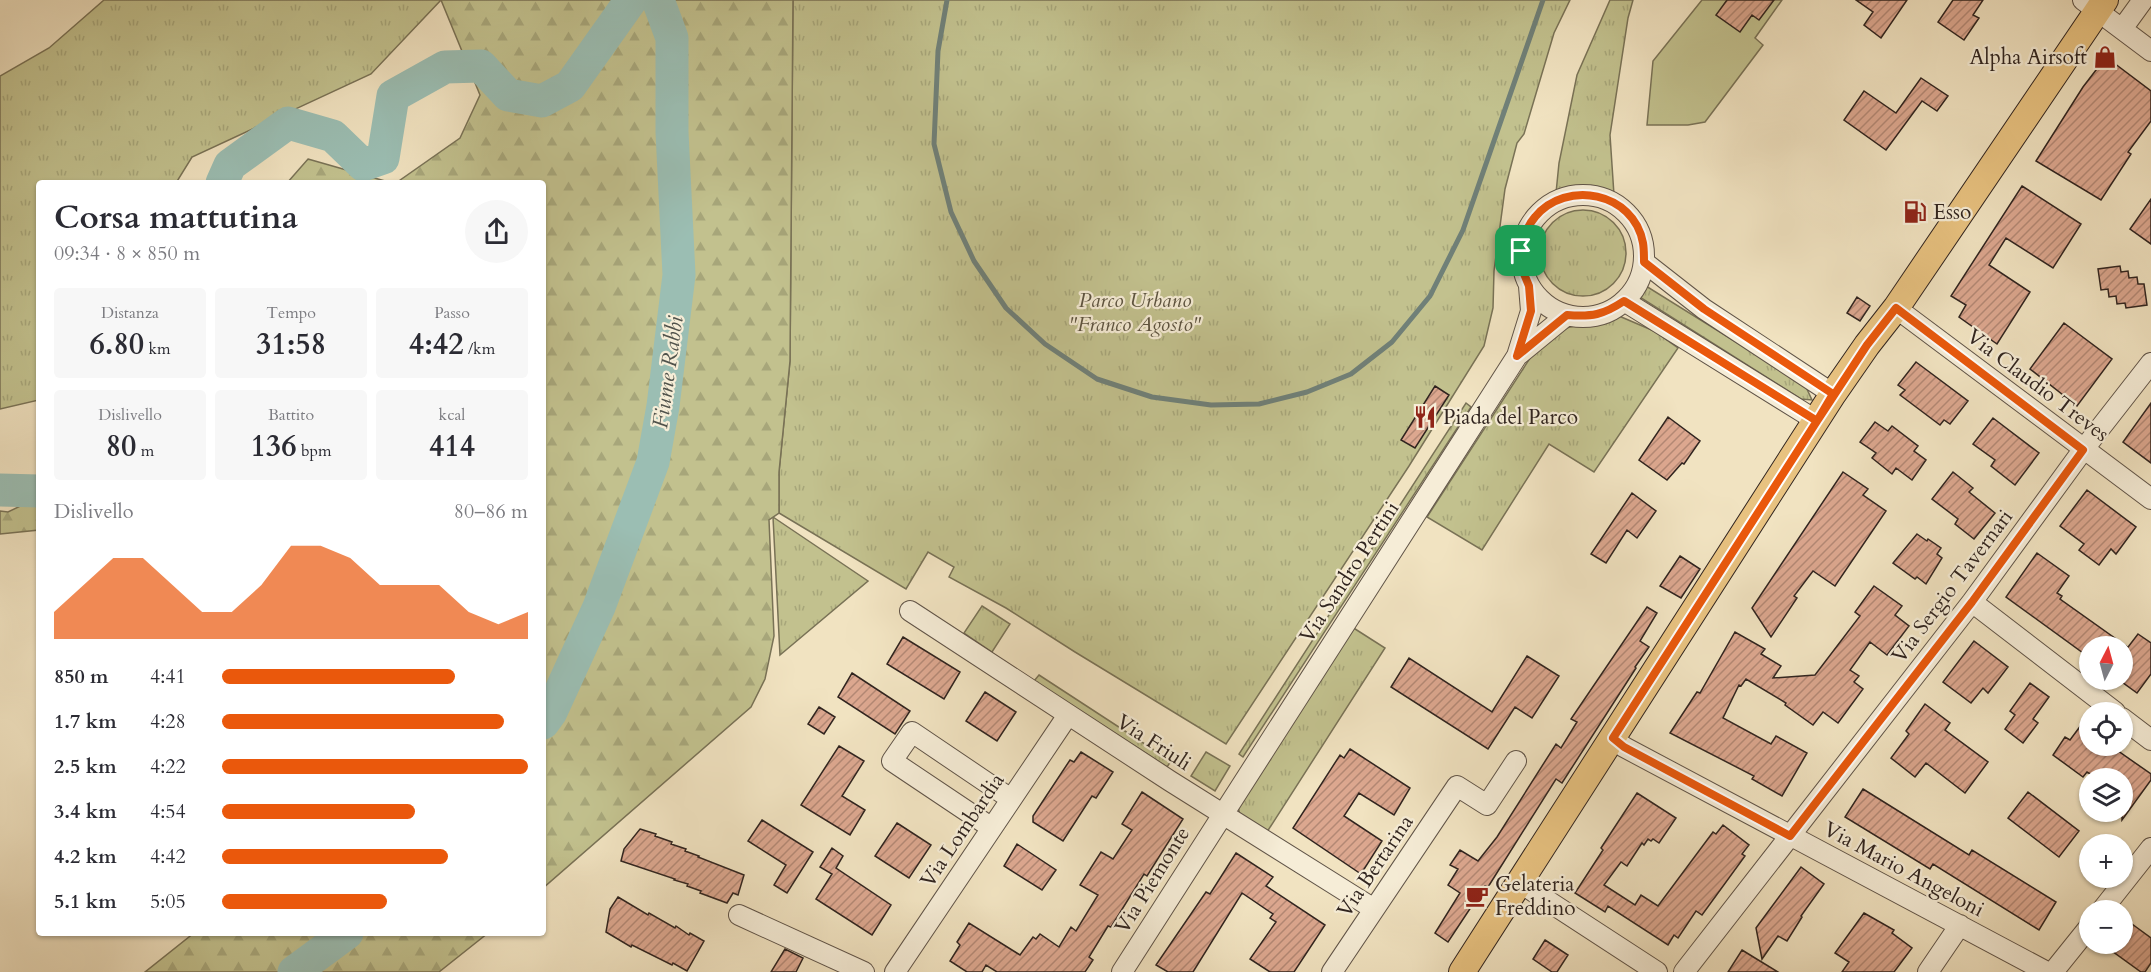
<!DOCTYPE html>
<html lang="it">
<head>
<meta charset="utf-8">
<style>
	body { margin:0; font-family:Cardo,serif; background:#f7f7f7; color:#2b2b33; height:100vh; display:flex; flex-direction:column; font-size:22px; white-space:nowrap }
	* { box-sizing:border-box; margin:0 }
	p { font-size:20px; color:#7c7c81 }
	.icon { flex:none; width:33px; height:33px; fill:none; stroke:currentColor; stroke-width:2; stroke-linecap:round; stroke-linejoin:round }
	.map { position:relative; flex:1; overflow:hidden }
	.details { position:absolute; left:36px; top:180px; width:510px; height:756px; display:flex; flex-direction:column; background:#fff; border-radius:6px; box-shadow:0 2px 4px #0004 }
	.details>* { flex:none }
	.needle { width:39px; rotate:6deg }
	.tools { position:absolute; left:2079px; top:636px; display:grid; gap:12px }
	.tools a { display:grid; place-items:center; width:54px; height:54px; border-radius:50%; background:#fff; box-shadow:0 2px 4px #0004; font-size:30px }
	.pin { position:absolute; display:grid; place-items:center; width:51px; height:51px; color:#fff; margin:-26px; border-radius:12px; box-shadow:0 3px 9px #0006 }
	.round { display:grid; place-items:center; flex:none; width:63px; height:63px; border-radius:32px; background:#f7f7f7 }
	.summary { display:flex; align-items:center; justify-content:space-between; height:102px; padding:0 18px }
	h1 { font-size:33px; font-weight:700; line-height:45px }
	.metrics { display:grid; grid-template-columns:repeat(3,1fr); gap:9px; height:102px; padding:6px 18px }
	.metrics div { display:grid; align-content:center; border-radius:6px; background:#f7f7f7; text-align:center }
	.metrics b { font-size:30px; font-weight:700 }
	.metrics small { font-size:16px; font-weight:400 }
	.metrics p { font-size:16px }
	.chart { height:168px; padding:12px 18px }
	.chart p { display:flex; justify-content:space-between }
	.chart svg { width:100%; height:108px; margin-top:6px; fill:#ea580c; opacity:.7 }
	ul { padding:0 18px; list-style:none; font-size:20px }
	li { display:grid; grid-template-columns:96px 72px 1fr; align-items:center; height:45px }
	li i { height:15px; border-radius:8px; background:#ea580c }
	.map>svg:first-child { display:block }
</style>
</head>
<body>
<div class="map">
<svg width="2151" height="972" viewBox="0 0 2151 972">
	<defs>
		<pattern id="grass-tufts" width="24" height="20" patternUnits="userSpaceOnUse" patternTransform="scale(1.5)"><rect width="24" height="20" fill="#c2c18e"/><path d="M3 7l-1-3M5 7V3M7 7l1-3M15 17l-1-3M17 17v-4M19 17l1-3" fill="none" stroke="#a7a67a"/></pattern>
		<pattern id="forest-firs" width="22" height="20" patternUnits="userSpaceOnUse" patternTransform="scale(1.5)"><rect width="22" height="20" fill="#c2c18e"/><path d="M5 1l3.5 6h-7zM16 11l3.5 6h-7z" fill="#a7a67a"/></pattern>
		<pattern id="building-hatch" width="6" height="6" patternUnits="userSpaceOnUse" patternTransform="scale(1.5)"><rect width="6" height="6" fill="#dca78f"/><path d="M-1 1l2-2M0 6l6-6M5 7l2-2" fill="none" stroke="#b38874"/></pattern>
	</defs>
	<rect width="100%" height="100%" fill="#f1e3c1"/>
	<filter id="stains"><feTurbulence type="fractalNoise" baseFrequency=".00333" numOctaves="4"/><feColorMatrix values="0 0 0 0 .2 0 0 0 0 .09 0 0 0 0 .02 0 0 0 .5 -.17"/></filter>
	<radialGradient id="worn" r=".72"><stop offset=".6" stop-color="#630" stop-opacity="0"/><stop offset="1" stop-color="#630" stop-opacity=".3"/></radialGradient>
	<!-- grass -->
	<path fill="url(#grass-tufts)" stroke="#797256" stroke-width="1.5" d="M104 0H441L371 74 192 157 176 183H39V400L0 409V76L49 48Z
		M793 0H1570L1554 33 1524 134 1517 143 1505 189 1494 271 1493 308 1484 346 1409 466 1226 744 1075 652 1006 608 949 577 954 567 928 552 906 589 779 513V472L790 361Z
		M1610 0H1633L1628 18 1610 135 1614 195 1577 188 1556 193 1559 163 1577 75Z
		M1540 253a43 43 0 1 1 86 0a43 43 0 1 1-86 0Z
		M1641 285 1646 286 1805 385 1812 400 1801 399 1638 296 1637 288Z
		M1619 316 1654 331 1678 348 1594 472 1549 444 1482 550 1427 517 1532 355 1566 328Z
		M1466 403 1471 407 1243 757 1239 754Z
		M773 517 868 581 780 655Z
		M982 606 1010 624 992 652 964 633Z
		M1352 627 1385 648 1267 832 1240 815 1238 807Z
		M1039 675 1171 761 1167 767 1034 681Z
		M1206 752 1230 766 1215 791 1191 776Z"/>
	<!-- forest -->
	<path fill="url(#forest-firs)" stroke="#797256" stroke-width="1.5" d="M441 0H793L790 361 779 472V513L769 520 774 636 765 679 751 707 543 888V183H396L460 138 480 95Z
		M308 159 392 183H287Z
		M39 497V530L0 534V511L8 512Z
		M194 933H488L439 972H145Z"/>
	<!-- pitch -->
	<path fill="#c2c18e" stroke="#797256" stroke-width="1.5" d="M1702 0H1782L1755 38 1763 45 1705 122 1688 125H1647L1653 61Z"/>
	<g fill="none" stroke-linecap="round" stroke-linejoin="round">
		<!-- stream -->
		<path stroke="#708078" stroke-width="5" d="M947 0 938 51 934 144 951 212 974 261 1006 308 1045 344 1097 379 1152 397 1211 405 1259 404 1307 392 1351 374 1392 342 1430 296 1463 230 1543 0"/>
		<!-- river -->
		<path stroke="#9bbeb3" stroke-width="33" d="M222 183 230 165 288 123 333 136 363 165 383 158 393 96 445 67 481 66 508 95 542 101 570 86 631 0
			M0 490 39 491
			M543 723 551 712 599 607 653 462 663 406 679 275 672 132V38L658 0
			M294 972 347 933"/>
	</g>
	<!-- building -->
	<path fill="url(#building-hatch)" stroke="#30241f" stroke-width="1.5" d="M1727 0H1774L1759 20 1752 15 1740 32 1716 15Z
		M1856 0H1907L1881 38 1864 25 1873 12Z
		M1953 0H1983L1973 15 1979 18 1964 40 1938 22Z
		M2106 57 2151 91V121L2128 152 2131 154 2101 200 2036 161 2083 87Z
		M1921 78 1948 96 1937 111 1922 101 1886 150 1844 120 1864 91 1896 113Z
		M2022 186 2081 224 2053 268 2006 238 1989 265 2030 292 1997 344 1959 317 1966 305 1951 296Z
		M2151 199V244L2130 229Z
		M2120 266 2121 272 2128 271 2129 278 2137 277 2138 284H2144L2147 305 2126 308 2125 303 2117 304 2116 296 2109 297 2108 289 2101 290 2098 269Z
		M1857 297 1870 306 1860 321 1847 313Z
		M2064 323 2112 359 2077 406 2030 369Z
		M1916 362 1968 401 1950 424 1944 420 1940 425 1900 395 1905 390 1898 385Z
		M1435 386 1449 395 1415 448 1401 440Z
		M2151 403V463L2123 442Z
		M1668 417 1700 441 1684 464 1682 463 1667 480 1639 460Z
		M1993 418 2039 453 2015 485 1991 466 1995 460 1973 444Z
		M1875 422 1888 431 1892 426 1918 446 1914 451 1926 460 1912 480 1896 468 1892 474 1872 458 1876 453 1860 442Z
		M1843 472 1868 489 1863 495 1886 511 1835 586 1813 571 1794 596 1797 598 1771 637 1752 608Z
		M1953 472 1973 488 1969 492 1995 513 1974 539 1955 524 1958 519 1932 499Z
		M2087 490 2136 527 2116 554 2111 549 2099 565 2079 550 2084 544 2060 526Z
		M1632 493 1656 511 1637 538 1627 530 1606 563 1591 554Z
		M1917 534 1927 541 1928 539 1941 548 1937 554 1942 558 1926 584 1917 577 1915 579 1893 563Z
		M2037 553 2069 576 2057 593 2062 596 2060 599 2126 646H2090V658L2006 597Z
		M1680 556 1700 569 1681 598 1660 586Z
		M1874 586 1902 606 1895 615 1909 626 1887 655 1870 642 1850 670 1859 676 1854 682 1863 689 1838 723 1823 712 1813 725 1785 705 1786 703 1746 679 1741 686 1739 685 1723 718 1771 744 1776 736 1807 753 1782 796 1752 779 1754 776 1670 733 1697 692 1700 693 1735 632 1765 649 1761 654 1781 666 1773 678 1815 675 1860 616 1855 612Z
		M1647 607 1657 613 1640 641 1649 647 1635 667 1636 668 1562 783 1556 779 1488 887 1485 886 1448 942 1435 933 1460 893 1448 885 1458 869 1450 865 1460 850 1478 861 1497 837 1556 744 1561 748 1577 722 1571 719Z
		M2138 634 2151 643V674L2137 693 2122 682V655Z
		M903 637 960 672 944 699 887 664Z
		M1974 641 2008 667 1988 693 1983 688 1971 703 1943 682Z
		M1527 656 1559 676 1532 718 1515 707 1488 749 1391 687 1409 658 1492 712Z
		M852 673 910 711 895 734 838 697Z
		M2030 683 2049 697 2033 719 2038 723 2023 743 2005 729 2015 715 2010 711Z
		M985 692 1016 712 997 741 966 721Z
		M1925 704 1950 723 1945 730 1988 762 1965 793 1926 763 1915 777 1891 758 1909 734 1906 731Z
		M819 707 835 717 824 734 808 724Z
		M2090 713V746H2111L2151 774V780L2122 820V778H2097L2087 772 2083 777 2053 755 2065 737 2070 740Z
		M839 746 864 761 842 796 865 810 850 835 801 805Z
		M1350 749 1410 788 1394 815 1359 793 1344 816 1382 841 1361 874 1293 828 1340 755 1344 758Z
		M1081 752 1113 772 1096 798 1092 796 1063 841 1033 822V816L1070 760 1074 762Z
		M1863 789 1969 855 1972 850 2056 902 2039 930 1933 864 1930 869 1845 817Z
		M1142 792 1183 819 1147 876 1144 874 1111 927 1108 926 1089 957 1093 960 1085 972H997L986 965 982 972H967L950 961 960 945 957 942 969 923 1020 955 1033 937 1036 939 1040 934 1059 947 1071 927 1076 931 1098 895 1080 885 1101 852 1113 859 1132 830 1122 824Z
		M2028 792 2079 831 2059 857 2008 818Z
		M1637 793 1676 818 1659 843 1653 839 1651 841 1648 839 1644 845 1642 843 1627 866 1621 862 1604 885 1635 905 1641 895 1658 906 1713 832 1716 834 1723 825 1749 845 1742 854 1745 856 1702 915 1696 911 1678 938 1674 935 1668 945 1608 906 1605 912 1575 893 1603 850 1601 848Z
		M762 820 813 852 787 893 774 885 786 865 748 841Z
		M897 823 931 845 909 878 875 856Z
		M640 829 656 834 655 836 672 842 671 844 686 849 685 851 699 856 698 857 744 875 738 895 733 893 727 903 700 893 701 891 687 886 688 884 674 880 675 879 621 861 624 849Z
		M1017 844 1056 870 1042 890 1004 866Z
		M832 848 843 856 836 868 891 905 872 935 816 899 832 874 820 867Z
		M1236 853 1273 877 1266 886 1325 925 1294 972H1270L1250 959 1276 922 1270 918 1273 914 1242 893 1193 972H1168L1156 965 1206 892 1210 894Z
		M1801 867 1824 884 1801 916 1802 917 1787 941 1778 936 1762 959 1756 928Z
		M618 897 648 915 649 913 675 928 676 926 689 935 690 933 704 941 687 971 673 963 672 965 632 945 631 947 606 932 610 909Z
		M1864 913 1894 930 1892 933 1912 948 1894 972H1842L1849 962 1835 953Z
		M2132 924 2151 938V963L2145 972H2141L2112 951 2118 944H2122V937Z
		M1545 940 1568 955 1557 972H1552L1533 959Z
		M785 949 803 958 796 972H771Z
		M1742 950 1755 958 1778 972H1728Z"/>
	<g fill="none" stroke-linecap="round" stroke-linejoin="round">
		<!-- minor casing -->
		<g stroke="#605448" stroke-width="22">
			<path id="minor" d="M2083 0 2151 51
				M2122 29 2143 0
				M1522 256a61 61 0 1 1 122 0a61 61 0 1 1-122 0Z
				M1644 262 1704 309 1833 394
				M1624 301 1817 421
				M1896 308 2151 499
				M1517 356 1567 315
				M1972 602 2115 712
				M910 611 1170 781 1374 909
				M2122 718 2151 740
				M1613 738 1624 747 2047 972
				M992 828 892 761 912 732 1011 799
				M1521 881 1528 888 1657 972
				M2102 910 2151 848
				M739 915 864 972
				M895 972 1068 715
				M1122 972 1517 356 1531 311 1529 286
				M1332 972 1457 786 1487 805 1516 761
				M1684 972 1972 602 2083 450 2151 363
				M1928 972 1960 925
				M2053 972 2090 926"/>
		</g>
		<!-- major casing -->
		<g stroke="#30241f" stroke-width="28">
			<path id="major" d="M1462 972 1833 394 1867 345 1896 308 2105 0"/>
		</g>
		<!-- minor -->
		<use href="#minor" stroke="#f6edd7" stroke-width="20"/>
		<!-- major -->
		<use href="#major" stroke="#e8c280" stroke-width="26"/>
	</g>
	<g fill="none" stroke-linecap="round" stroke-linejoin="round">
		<!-- route casing -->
		<g stroke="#fff" stroke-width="12">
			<path id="route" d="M1521 251 1522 269 1529 286 1531 311 1517 356 1567 315C1592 317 1603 315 1624 301L1817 421 1867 345 1896 308 2083 450 1972 602 1790 836 1624 747 1613 738 1817 421 1833 394 1704 309 1644 262C1644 256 1644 249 1643 243 1634 192 1566 179 1535 217 1526 227 1524 239 1521 251"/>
		</g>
		<!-- route -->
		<use href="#route" stroke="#ea580c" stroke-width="8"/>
	</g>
	<!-- icons -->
	<defs>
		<g id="shop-bare" transform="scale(1.8)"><path d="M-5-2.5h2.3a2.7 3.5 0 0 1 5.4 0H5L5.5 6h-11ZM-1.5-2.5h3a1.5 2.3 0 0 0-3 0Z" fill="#8f2418" stroke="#f6edd7" stroke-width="2.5" paint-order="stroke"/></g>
		<g id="fuel-bare" transform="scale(1.8)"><path d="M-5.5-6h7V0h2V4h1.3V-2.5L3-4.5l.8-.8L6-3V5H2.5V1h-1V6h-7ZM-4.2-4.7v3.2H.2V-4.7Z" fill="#8f2418" stroke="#f6edd7" stroke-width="2.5" paint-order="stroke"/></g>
		<g id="restaurant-bare" transform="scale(1.8)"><path d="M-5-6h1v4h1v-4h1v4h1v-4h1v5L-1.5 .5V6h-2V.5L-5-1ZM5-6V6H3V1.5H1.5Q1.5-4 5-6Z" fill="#8f2418" stroke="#f6edd7" stroke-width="2.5" paint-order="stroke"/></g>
		<g id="cafe-bare" transform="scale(1.8)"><path d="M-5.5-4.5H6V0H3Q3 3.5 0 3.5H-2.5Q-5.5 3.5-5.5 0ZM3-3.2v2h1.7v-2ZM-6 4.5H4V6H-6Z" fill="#8f2418" stroke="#f6edd7" stroke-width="2.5" paint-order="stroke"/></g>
	</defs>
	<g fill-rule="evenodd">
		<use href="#shop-bare" x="2105" y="57"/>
		<use href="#fuel-bare" x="1915" y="212"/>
		<use href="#restaurant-bare" x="1425" y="417"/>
		<use href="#cafe-bare" x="1477" y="896"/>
	</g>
	<g text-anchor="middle" stroke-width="4.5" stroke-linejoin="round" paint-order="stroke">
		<!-- poi labels -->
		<g font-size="21" fill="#30241f" stroke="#f6edd7" text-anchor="start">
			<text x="2087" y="64" text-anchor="end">Alpha Airsoft</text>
			<text x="1933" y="219">Esso</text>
			<text x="1443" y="424">Piada del Parco</text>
			<text x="1495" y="891">Gelateria<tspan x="1495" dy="24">Freddino</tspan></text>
		</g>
		<!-- park labels -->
		<g font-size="21" font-style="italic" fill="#5c5340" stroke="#f6edd7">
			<text x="1135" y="307">Parco Urbano<tspan x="1135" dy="24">"Franco Agosto"</tspan></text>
		</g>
		<!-- street labels -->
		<g font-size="21" fill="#30241f" stroke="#f6edd7">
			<text transform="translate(2038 385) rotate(37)" y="7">Via Claudio Treves</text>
			<text transform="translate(1349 572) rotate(-57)" y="7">Via Sandro Pertini</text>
			<text transform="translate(1952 586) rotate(-53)" y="7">Via Sergio Tavernari</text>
			<text transform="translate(1154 742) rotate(33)" y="7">Via Friuli</text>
			<text transform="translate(962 830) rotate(-56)" y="7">Via Lombardia</text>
			<text transform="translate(1375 866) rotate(-56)" y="7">Via Bertarina</text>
			<text transform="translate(1904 869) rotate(28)" y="7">Via Mario Angeloni</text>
			<text transform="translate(1152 880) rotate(-58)" y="7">Via Piemonte</text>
		</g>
		<!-- water labels -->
		<g font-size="22" font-style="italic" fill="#50524b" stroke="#f6edd7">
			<text transform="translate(667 372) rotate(-82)" y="8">Fiume Rabbi</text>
		</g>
	</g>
	<rect width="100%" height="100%" filter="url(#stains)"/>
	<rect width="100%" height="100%" fill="url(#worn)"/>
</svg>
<div class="tools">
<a><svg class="needle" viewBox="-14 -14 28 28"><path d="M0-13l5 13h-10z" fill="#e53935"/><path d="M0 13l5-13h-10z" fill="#7c7c81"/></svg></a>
<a><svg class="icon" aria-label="locate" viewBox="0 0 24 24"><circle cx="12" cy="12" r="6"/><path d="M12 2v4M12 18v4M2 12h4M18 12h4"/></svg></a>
<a><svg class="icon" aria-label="layers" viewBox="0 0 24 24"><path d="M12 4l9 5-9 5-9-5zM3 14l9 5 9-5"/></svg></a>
<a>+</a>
<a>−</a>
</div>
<div class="pin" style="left:1521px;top:251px;background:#1e9e55"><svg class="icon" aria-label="arrive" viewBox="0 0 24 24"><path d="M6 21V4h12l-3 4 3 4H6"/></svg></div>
<section class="details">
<div class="summary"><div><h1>Corsa mattutina</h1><p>09:34 · 8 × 850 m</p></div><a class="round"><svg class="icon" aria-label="share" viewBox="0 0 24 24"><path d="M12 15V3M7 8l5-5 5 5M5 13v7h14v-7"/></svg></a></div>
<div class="metrics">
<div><p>Distanza</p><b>6.80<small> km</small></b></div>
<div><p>Tempo</p><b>31:58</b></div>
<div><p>Passo</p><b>4:42<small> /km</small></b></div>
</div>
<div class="metrics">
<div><p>Dislivello</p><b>80<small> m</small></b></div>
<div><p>Battito</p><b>136<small> bpm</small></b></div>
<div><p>kcal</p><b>414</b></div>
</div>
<div class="chart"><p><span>Dislivello</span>80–86 m</p>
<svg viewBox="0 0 160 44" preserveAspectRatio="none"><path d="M0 44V33L10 22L20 11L30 11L40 22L50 33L60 33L70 22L80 6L90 6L100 11L110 22L120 22L130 22L140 33L150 38L160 33V44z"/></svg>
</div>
<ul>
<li><b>850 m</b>4:41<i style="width:76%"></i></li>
<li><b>1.7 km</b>4:28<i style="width:92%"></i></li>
<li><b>2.5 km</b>4:22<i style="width:100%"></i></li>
<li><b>3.4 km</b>4:54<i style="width:63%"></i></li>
<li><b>4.2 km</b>4:42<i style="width:74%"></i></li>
<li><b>5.1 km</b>5:05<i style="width:54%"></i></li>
</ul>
</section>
</div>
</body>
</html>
